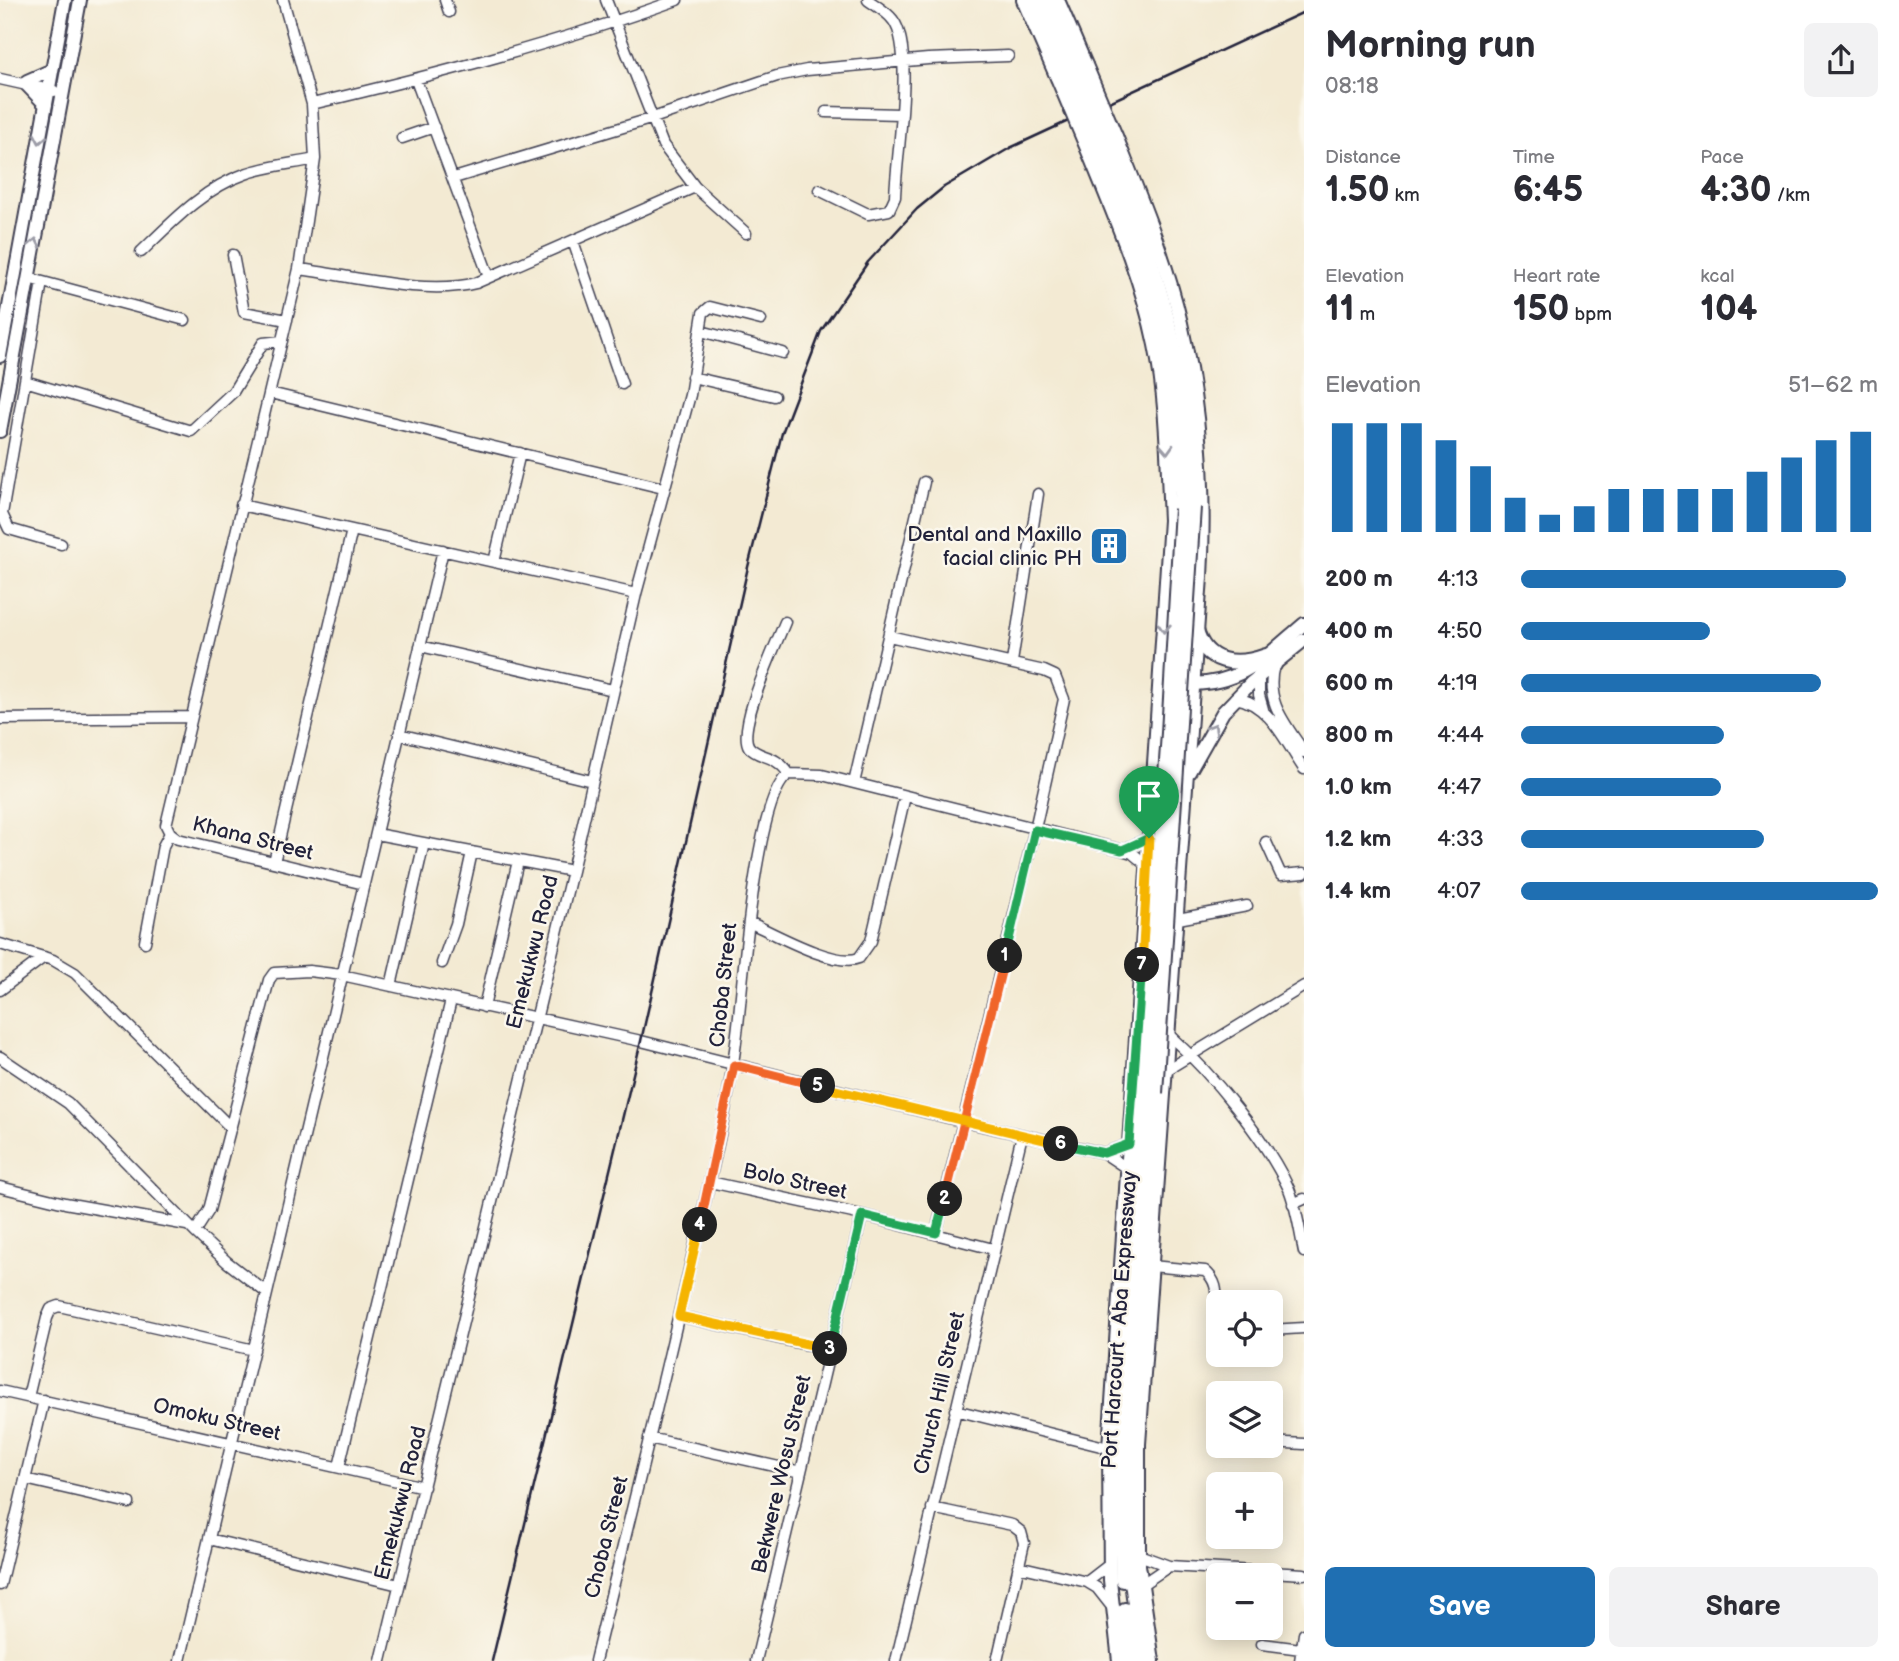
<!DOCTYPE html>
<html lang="en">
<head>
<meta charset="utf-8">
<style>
	body { margin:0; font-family:"Balsamiq Sans",sans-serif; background:#f2f2f3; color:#2b2b33; height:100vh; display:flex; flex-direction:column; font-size:26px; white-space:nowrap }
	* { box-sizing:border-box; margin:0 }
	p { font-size:23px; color:#7c7c81 }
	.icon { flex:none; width:38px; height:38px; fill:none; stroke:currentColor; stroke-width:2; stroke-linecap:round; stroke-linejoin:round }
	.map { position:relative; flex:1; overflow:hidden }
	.details { display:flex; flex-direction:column; background:#fff; width:595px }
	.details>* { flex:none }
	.buttons { position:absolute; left:1206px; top:1290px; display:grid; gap:14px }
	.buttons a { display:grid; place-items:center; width:77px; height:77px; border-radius:10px; background:#fff; box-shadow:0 4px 18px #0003; font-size:35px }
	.pin { position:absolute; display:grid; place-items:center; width:60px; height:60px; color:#fff; margin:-72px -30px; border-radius:50% 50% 50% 0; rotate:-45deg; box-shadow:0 0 7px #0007 }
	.pin .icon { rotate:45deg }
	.km { position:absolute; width:35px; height:35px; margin:-18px; border-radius:50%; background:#222; color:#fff; font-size:19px; line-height:35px; text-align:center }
	.round { display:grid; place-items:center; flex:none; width:74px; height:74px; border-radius:10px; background:#f2f2f3 }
	.overview { display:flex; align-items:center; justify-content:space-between; height:119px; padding:0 21px }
	h1 { font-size:38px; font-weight:700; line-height:52px }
	.metrics { display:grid; grid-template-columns:repeat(3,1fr); gap:10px; height:119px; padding:7px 21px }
	.metrics div { display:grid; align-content:center }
	.metrics b { font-size:35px; font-weight:700 }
	.metrics small { font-size:19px; font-weight:400 }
	.metrics p { font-size:19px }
	.chart { height:196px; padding:14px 21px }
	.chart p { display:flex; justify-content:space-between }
	.chart svg { width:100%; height:126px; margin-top:7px; stroke:#1f6fb2; stroke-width:6 }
	.primary-button { display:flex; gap:14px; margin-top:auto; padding:14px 21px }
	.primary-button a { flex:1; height:80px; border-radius:10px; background:#1f6fb2; color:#fff; font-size:28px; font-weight:700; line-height:80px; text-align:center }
	.primary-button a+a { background:#f2f2f3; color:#2b2b33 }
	ul { padding:0 21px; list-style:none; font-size:23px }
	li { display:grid; grid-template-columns:112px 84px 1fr; align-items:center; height:52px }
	li i { height:18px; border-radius:9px; background:#1f6fb2 }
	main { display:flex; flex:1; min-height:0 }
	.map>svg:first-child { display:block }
</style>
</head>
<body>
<main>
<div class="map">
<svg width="1304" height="1661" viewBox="0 0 1304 1661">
	<rect width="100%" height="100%" fill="#fbf7ec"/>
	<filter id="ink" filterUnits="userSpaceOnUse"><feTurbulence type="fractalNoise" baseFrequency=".0143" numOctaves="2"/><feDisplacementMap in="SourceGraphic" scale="14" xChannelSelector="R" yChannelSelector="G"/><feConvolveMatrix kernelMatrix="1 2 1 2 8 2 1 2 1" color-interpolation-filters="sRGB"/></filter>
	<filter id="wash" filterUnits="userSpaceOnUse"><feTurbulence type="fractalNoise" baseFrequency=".00686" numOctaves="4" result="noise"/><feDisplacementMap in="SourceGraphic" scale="28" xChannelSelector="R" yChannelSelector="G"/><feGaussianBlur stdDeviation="1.57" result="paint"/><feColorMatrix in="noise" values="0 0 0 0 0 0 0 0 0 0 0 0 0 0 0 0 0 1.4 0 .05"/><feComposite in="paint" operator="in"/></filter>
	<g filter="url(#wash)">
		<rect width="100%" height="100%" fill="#f3ead3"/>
	</g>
	<g filter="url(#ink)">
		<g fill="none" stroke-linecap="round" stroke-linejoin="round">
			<!-- minor casing -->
			<g stroke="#414052" stroke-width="13">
				<path id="minor" d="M283 0 312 104 315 159 299 269 166 825 170 833 178 839 364 884
					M445 0 449 12
					M606 0 663 145 695 187 746 233
					M0 79 54 91
					M416 80 489 277
					M312 104C435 75 558 43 677 0
					M826 112 900 114
					M402 138 434 127
					M454 178 650 119 777 76 807 70 928 59 1008 56
					M819 190 868 214 889 210 895 197C896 158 915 48 893 20 887 12 876 6 868 0
					M573 241 622 384
					M141 252C172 222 204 188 245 174 267 166 292 164 315 159
					M233 255 244 312 287 320
					M299 269C353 276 425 296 476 283L695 187
					M28 278 185 320
					M42 282 2 514 9 529 61 544
					M701 331 783 353
					M692 377 774 396
					M25 381 191 431 233 392 263 343 282 341
					M270 393 663 488
					M241 505 636 594
					M494 562 520 453
					M785 622C776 645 736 728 749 747 759 759 775 753 789 774
					M889 636 1044 671 1055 676 1064 699 1035 829 936 1233
					M420 646 613 690
					M1012 662 1038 494
					M1274 665C1264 701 1285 723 1304 752
					M1259 673V695L1263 709
					M1235 698C1270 703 1286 743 1304 769
					M0 719 190 717
					M399 734 592 781
					M854 783 924 482
					M376 834 572 871
					M1266 842 1281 875 1304 873
					M1123 850 1149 838
					M274 862 352 530
					M1178 919 1247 906
					M749 922C773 933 835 968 859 958L871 941 905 796
					M145 942 163 846 170 833
					M0 944 53 960 75 973 231 1128
					M442 963 456 924 472 852
					M391 986 424 843
					M0 990 44 957
					M484 1007 518 861
					M1170 1036C1211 1073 1266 1139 1289 1189 1297 1209 1300 1232 1304 1252
					M0 1057 68 1103 195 1232 227 1262 267 1293
					M1168 1069 1304 986
					M1104 1153 1129 1144
					M710 1182 862 1215 993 1249
					M0 1187 65 1203 187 1225
					M1293 1204 1304 1199
					M195 1232 209 1210 269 980 274 973 309 971 342 975 641 1041 965 1122 1104 1153 1128 1169
					M1151 1266 1205 1271C1222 1285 1214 1301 1218 1320
					M679 1316 830 1350
					M1270 1330 1304 1328
					M0 1391 424 1487
					M28 1397 47 1318 51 1309 59 1306 254 1350
					M955 1410 1109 1448
					M649 1438 801 1472
					M1270 1442 1304 1444
					M339 1467 451 1000
					M25 1479 129 1503
					M932 1508 1012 1525 1021 1532 1024 1543 997 1661
					M209 1539 399 1585
					M1139 1555 1169 1566 1304 1574
					M1018 1566 1087 1582 1097 1588 1112 1607
					M1087 1582 1109 1565
					M0 1585 44 1400
					M1141 1585 1169 1566
					M1262 1644 1301 1649
					M180 1661 443 550
					M381 1661 572 871 636 594 690 395 703 313 710 307 761 320
					M595 1661C628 1525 662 1390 693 1253 710 1178 730 1102 738 1025 743 981 756 794 789 774L822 775 1122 850 1132 853 1148 866
					M756 1661 862 1215
					M896 1661 1022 1135
					M1300 1661 1304 1634"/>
			</g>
			<!-- major casing -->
			<g stroke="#414052" stroke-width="16">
				<path id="major" d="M1023 0 1057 78
					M1058 0 1086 65
					M27 81 52 70
					M27 85 46 105
					M1116 136C1140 197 1166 258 1181 323 1200 407 1206 491 1201 577L1139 1444V1565L1153 1661
					M1087 149C1113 213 1141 277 1155 345 1167 402 1167 461 1170 520L1109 1448 1110 1580 1119 1661
					M0 356 65 0
					M0 431 80 0
					M1188 684C1242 685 1265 657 1304 624
					M1189 772 1223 712 1251 683 1304 640"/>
			</g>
			<!-- highway casing -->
			<g stroke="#414052" stroke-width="18">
				<path id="highway" d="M1034 0 1066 74
					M1046 0 1076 69
					M1106 140C1155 259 1191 377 1193 507
					M1096 144C1147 262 1178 381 1182 509
					M1196 630C1205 664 1236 667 1266 656L1274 665
					M1123 1580 1119 1466 1143 1094
					M1125 1610 1131 1661
					M1143 1661 1132 1582 1130 1468 1155 1093"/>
			</g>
			<!-- minor -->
			<use href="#minor" stroke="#fff" stroke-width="10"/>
			<!-- major -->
			<use href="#major" stroke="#fff" stroke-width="12"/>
			<!-- highway -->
			<use href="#highway" stroke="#fff" stroke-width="14"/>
			<!-- rail -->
			<path stroke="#22223b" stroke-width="2.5" d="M492 1661 641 1041 748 567 782 433 821 331 868 262 917 209 944 187 1010 148 1304 12"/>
			<!-- major-bridge casing -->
			<g stroke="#414052" stroke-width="16" stroke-linecap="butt">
				<path id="major-bridge" d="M1086 65 1116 136
					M1057 78 1087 149"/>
			</g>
			<!-- highway-bridge casing -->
			<g stroke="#414052" stroke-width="18" stroke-linecap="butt">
				<path id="highway-bridge" d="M1076 69 1106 140
					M1066 74 1096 144
					M1155 1093 1193 507
					M1143 1094 1169 733 1182 509"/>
			</g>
			<!-- major-bridge -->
			<use href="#major-bridge" stroke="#fff" stroke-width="12"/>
			<!-- highway-bridge -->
			<use href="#highway-bridge" stroke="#fff" stroke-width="14"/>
		</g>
		<!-- one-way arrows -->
		<defs><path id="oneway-chevron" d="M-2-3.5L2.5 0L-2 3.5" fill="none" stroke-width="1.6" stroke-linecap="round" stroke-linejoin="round" transform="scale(1.75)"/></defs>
		<g stroke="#9c9ca7">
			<use href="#oneway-chevron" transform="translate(40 139) rotate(100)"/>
			<use href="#oneway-chevron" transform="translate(35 243) rotate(-79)"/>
			<use href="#oneway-chevron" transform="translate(1167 449) rotate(87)"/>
			<use href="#oneway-chevron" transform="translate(1164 628) rotate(94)"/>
			<use href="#oneway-chevron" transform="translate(1213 728) rotate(-60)"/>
		</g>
	</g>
	<g fill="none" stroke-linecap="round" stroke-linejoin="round" filter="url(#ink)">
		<!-- split-1 casing -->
		<g stroke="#fff" stroke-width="14">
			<path id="split-1" d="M1005 956 1035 830 1122 850 1149 838"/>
		</g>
		<!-- split-2 casing -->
		<g stroke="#fff" stroke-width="14">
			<path id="split-2" d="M945 1199 1005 956"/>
		</g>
		<!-- split-3 casing -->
		<g stroke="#fff" stroke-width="14">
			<path id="split-3" d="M830 1349 862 1215 936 1233 945 1199"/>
		</g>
		<!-- split-4 casing -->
		<g stroke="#fff" stroke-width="14">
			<path id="split-4" d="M700 1225 679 1316 830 1349"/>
		</g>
		<!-- split-5 casing -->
		<g stroke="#fff" stroke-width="14">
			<path id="split-5" d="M700 1225 734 1065 818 1086"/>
		</g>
		<!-- split-6 casing -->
		<g stroke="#fff" stroke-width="14">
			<path id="split-6" d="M818 1086 1061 1144"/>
		</g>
		<!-- split-7 casing -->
		<g stroke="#fff" stroke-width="14">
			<path id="split-7" d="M1061 1144 1104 1153 1129 1144 1142 965"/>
		</g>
		<!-- split-8 casing -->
		<g stroke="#fff" stroke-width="14">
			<path id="split-8" d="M1142 965 1149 838"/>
		</g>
		<!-- split-1 -->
		<use href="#split-1" stroke="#22a559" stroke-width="9"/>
		<!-- split-2 -->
		<use href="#split-2" stroke="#f0652b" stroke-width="9"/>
		<!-- split-3 -->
		<use href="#split-3" stroke="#22a559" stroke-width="9"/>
		<!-- split-4 -->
		<use href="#split-4" stroke="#f5b400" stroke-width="9"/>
		<!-- split-5 -->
		<use href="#split-5" stroke="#f0652b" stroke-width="9"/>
		<!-- split-6 -->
		<use href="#split-6" stroke="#f5b400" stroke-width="9"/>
		<!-- split-7 -->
		<use href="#split-7" stroke="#22a559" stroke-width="9"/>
		<!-- split-8 -->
		<use href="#split-8" stroke="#f5b400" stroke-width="9"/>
	</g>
	<!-- icons -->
	<defs>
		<g id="building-square" transform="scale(2.0125)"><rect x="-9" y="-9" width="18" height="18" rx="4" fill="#1f6fb2" stroke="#fbf7ec"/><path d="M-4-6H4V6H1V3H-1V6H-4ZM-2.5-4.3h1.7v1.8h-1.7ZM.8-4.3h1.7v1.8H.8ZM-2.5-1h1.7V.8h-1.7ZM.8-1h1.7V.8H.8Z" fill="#fff"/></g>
	</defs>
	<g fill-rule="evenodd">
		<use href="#building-square" x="1109" y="546"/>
	</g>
	<g text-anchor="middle" stroke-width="5" stroke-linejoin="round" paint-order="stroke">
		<!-- poi labels -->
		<g font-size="21" fill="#22223b" stroke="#fbf7ec" text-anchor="end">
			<text x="1082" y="541">Dental and Maxillo<tspan x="1082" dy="24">facial clinic PH</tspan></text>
		</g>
		<!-- street labels -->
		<g font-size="21" fill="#22223b" stroke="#fbf7ec">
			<text transform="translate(253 838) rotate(14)" y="7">Khana Street</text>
			<text transform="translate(532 952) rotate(-76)" y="7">Emekukwu Road</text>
			<text transform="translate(723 985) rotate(-84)" y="7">Choba Street</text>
			<text transform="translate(795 1181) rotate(12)" y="7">Bolo Street</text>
			<text transform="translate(1119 1320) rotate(-86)" y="7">Port Harcourt - Aba Expressway</text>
			<text transform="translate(939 1393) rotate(-77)" y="7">Church Hill Street</text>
			<text transform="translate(217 1419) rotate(13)" y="7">Omoku Street</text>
			<text transform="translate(781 1474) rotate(-77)" y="7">Bekwere Wosu Street</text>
			<text transform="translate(400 1503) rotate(-76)" y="7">Emekukwu Road</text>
			<text transform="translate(606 1537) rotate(-76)" y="7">Choba Street</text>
		</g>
	</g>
</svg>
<div class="buttons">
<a><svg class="icon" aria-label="locate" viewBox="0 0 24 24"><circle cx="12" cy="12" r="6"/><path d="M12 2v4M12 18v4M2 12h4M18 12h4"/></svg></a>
<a><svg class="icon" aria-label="layers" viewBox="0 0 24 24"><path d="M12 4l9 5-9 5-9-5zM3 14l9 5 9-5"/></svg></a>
<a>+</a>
<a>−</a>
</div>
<div class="pin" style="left:1149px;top:838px;background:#1e9e55"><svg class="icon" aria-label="arrive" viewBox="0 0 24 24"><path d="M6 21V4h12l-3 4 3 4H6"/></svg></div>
<b class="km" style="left:1005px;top:956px">1</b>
<b class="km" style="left:945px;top:1199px">2</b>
<b class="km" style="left:830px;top:1349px">3</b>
<b class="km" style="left:700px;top:1225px">4</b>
<b class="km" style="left:818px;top:1086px">5</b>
<b class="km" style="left:1061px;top:1144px">6</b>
<b class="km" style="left:1142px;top:965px">7</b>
</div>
<section class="details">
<div class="overview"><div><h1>Morning run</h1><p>08:18</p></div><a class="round"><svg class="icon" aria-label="share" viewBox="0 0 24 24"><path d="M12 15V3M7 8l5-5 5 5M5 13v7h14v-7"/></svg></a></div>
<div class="metrics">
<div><p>Distance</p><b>1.50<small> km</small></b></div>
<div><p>Time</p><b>6:45</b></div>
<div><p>Pace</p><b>4:30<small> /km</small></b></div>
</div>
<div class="metrics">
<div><p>Elevation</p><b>11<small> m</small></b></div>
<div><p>Heart rate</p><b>150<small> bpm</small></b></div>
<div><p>kcal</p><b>104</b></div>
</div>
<div class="chart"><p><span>Elevation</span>51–62 m</p>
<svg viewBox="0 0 160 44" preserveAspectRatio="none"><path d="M5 44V6M15 44V6M25 44V6M35 44V12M45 44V21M55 44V32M65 44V38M75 44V35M85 44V29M95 44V29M105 44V29M115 44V29M125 44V23M135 44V18M145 44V12M155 44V9"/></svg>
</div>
<ul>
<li><b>200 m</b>4:13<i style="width:91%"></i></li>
<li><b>400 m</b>4:50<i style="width:53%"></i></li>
<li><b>600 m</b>4:19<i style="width:84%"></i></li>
<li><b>800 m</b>4:44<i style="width:57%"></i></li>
<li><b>1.0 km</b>4:47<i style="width:56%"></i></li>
<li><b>1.2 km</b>4:33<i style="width:68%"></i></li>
<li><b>1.4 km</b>4:07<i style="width:100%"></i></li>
</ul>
<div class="primary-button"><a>Save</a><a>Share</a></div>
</section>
</main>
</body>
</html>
